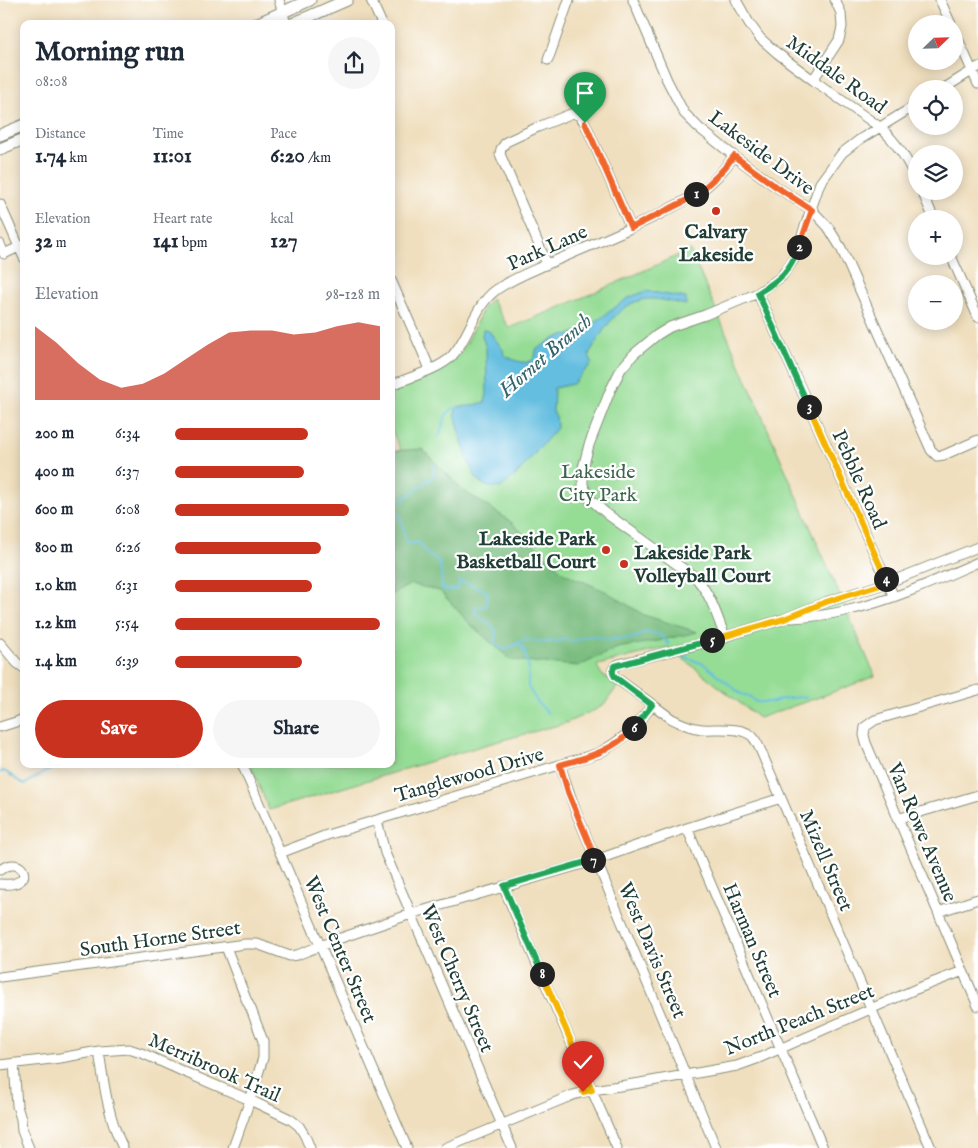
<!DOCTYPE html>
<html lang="en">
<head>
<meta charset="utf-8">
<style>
	body { margin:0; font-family:"IM FELL English",serif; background:#f6f6f7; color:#1f2937; height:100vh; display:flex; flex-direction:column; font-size:19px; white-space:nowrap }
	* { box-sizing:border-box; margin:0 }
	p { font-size:16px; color:#747a83 }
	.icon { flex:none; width:28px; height:28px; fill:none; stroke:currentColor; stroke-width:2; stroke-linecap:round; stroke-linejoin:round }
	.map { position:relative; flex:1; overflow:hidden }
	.sheet { position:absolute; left:20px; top:20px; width:375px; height:748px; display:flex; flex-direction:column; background:#fff; border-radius:10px; box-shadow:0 2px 12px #0003 }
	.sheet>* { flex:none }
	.needle { width:32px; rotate:67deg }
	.fabs { position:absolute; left:908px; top:15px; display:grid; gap:10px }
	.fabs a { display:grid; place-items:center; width:55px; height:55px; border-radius:50%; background:#fff; box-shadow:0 2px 12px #0003; font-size:25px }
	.pin { position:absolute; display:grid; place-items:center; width:42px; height:42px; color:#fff; margin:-51px -21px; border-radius:50% 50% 50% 0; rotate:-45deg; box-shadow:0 0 5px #0007 }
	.pin .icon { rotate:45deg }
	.km { position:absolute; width:25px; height:25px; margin:-12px; border-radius:50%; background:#222; color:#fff; font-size:14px; line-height:25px; text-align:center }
	.round { display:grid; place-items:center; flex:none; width:52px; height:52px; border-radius:26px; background:#f6f6f7 }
	.overview { display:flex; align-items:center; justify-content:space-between; height:85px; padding:0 15px }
	h1 { font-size:28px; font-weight:700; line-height:38px }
	.stats { display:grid; grid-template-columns:repeat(3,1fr); gap:8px; height:85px; padding:5px 15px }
	.stats div { display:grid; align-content:center }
	.stats b { font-size:21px; font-weight:700 }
	.stats small { font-size:14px; font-weight:400 }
	.stats p { font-size:14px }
	.chart { height:140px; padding:10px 15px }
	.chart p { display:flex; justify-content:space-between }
	.chart svg { width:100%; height:90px; margin-top:5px; fill:#c8321e; opacity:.7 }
	.primary-button { display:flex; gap:10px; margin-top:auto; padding:10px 15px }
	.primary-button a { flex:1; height:58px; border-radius:30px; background:#c8321e; color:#fff; font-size:20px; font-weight:700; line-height:58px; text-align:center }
	.primary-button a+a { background:#f6f6f7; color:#1f2937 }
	ul { padding:0 15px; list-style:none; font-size:16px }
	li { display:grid; grid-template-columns:80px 60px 1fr; align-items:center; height:38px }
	li i { height:12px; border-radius:6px; background:#c8321e }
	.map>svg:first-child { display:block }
</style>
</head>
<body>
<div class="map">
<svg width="978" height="1148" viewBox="0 0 978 1148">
	<rect width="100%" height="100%" fill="#fff"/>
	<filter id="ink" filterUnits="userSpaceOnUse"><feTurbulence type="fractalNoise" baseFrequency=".02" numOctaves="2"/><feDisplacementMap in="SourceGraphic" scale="10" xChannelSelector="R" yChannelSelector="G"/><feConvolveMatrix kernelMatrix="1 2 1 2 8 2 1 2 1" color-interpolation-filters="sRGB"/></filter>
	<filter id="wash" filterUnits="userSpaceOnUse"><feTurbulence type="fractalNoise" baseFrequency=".0096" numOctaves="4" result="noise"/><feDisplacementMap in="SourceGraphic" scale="20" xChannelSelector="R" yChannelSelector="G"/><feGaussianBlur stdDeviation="1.12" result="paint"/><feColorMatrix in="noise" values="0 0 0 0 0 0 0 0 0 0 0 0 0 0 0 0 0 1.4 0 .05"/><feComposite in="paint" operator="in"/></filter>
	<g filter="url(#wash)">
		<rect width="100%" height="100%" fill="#f0dfbe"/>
		<!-- green -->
		<path fill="#95dc95" stroke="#5a8c64" d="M690 250 875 676 828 694 759 718 668 647 598 665 597 666 602 675 619 684 604 705 595 710 566 723 488 744 269 810 250 764H391V466L405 459 391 429V388L448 364 457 356 465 346 484 307 491 299 509 328C570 304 630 277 690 250Z"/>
		<!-- forest -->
		<path fill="#78bc7e" stroke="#4c7c59" d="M422 449 464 491 510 521 564 573 607 592 644 615 697 632 658 641 617 648 579 666 511 660 470 624 440 591 411 584 391 595V451Z"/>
		<!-- water -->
		<path fill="#63bee0" stroke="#417e8a" d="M646 291 686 298V305C676 303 657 298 647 299 618 302 603 331 589 354L592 363 573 384 554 388 553 412 556 416 557 428 516 475 500 488C495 487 488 488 484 485 468 477 459 429 455 413L457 407 471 406 485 402 487 394 486 348 482 336 483 329 489 331 504 351 503 353 504 355C515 361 535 370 536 350L551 340 566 334 569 335 587 328 628 298Z"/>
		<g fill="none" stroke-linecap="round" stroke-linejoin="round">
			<!-- stream -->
			<path stroke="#63bee0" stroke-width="2" d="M439 437 446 415 453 408H458
				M392 508 400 516 406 541 409 544 419 542 426 553 438 561 441 568 442 588C446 592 453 590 458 588L459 582 461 581 484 590 488 593 486 606 477 607 475 611V614L492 625 497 635 494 640V643L505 650 524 640 548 642 554 641 557 642 565 639C574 644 582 637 591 636 597 636 601 639 607 640 613 641 608 640 614 639 629 637 631 643 644 632L659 634 669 644
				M392 508 434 476V464
				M517 645 523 647 529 669 528 678V687L538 703 548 713
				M679 655 704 664 741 694 749 696 756 702H774L781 699 800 697H806
				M0 773 3 771C11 773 17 782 25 784L43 773 63 764"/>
		</g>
	</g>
	<g filter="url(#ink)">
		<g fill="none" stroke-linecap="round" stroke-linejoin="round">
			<!-- minor casing -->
			<g stroke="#888e79" stroke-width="11">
				<path id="minor" d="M279 0 286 24
					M371 0 382 24
					M633 0 667 80 684 113 699 128 734 156 775 186 812 210 828 227 841 248 931 450 937 456 944 455 978 440
					M736 0 749 23 760 38 777 53 813 80 881 128C897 143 906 158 916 178
					M940 0 951 24
					M954 30 978 84
					M548 60 569 0
					M813 80 839 40 842 27 841 13 835 0
					M943 89 978 67
					M922 191 934 219
					M0 204 24 258
					M0 244 4 254 19 247
					M951 256 978 317
					M547 264 500 154 501 149 506 142 538 127 573 113 580 116 585 123 631 228
					M391 280 430 369
					M758 293 894 597
					M391 385C408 378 440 369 452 356 470 336 474 306 496 290 510 280 527 273 543 266 582 249 622 233 660 214 676 205 692 198 706 187 717 178 726 167 734 156
					M792 618C810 617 827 615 845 611 891 601 935 581 978 562
					M725 637C717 616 711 595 696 578L607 514 590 499 583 485V468L589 445 610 391 621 369 634 354 657 335 670 327 705 315 758 293 781 277 794 259 820 183 842 153 859 140 916 105
					M0 643 17 663 24 668
					M978 690 875 720 865 727 864 735 866 743 978 1006
					M0 727 19 721 24 718
					M242 764 407 1148
					M560 765 576 812 716 1148
					M897 819 978 795
					M377 820 385 853 512 1148
					M687 828 823 1148
					M280 853 327 835 599 753C624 739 635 728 652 705
					M0 870C23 852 39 888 0 884
					M503 886 617 1148
					M938 912 978 899
					M226 947 246 999 251 1009 263 1041V1058L250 1100 233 1148
					M0 977 245 944H257L290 956 297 955 338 939 411 914 596 860 687 828 781 798
					M99 1051C104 1085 108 1117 123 1148
					M14 1063 17 1106 21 1119 22 1131 29 1148
					M0 1065 60 1058 99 1051 129 1049 144 1054 182 1071 250 1100 290 1119 299 1126 305 1136 310 1148
					M445 1148 573 1095 592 1090 640 1083 737 1066 759 1058 916 989 963 971
					M931 1148 763 756C760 749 757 741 752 736 741 726 716 730 702 729 691 728 682 724 672 719L615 677C611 671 613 667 619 664L696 645 784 619 826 602 887 583 978 547"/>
			</g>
			<!-- major casing -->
			<g stroke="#888e79" stroke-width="13">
				<path id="major" d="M256 24 310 0
					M292 24 347 0
					M0 135 24 125
					M0 149 24 139"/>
			</g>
			<!-- minor -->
			<use href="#minor" stroke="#fff" stroke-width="9"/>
			<!-- major -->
			<use href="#major" stroke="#fff" stroke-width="11"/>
		</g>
	</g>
	<g fill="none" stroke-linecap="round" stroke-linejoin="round" filter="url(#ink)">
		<!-- split-1 casing -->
		<g stroke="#fff" stroke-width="10">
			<path id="split-1" d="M585 123 631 228 685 201 696 194"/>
		</g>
		<!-- split-2 casing -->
		<g stroke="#fff" stroke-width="10">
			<path id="split-2" d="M696 194C711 183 723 171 734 156L775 186 812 210 799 247"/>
		</g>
		<!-- split-3 casing -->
		<g stroke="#fff" stroke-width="10">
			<path id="split-3" d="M799 247C789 272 781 279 758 293L809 407"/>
		</g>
		<!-- split-4 casing -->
		<g stroke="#fff" stroke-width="10">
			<path id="split-4" d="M809 407 886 579"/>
		</g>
		<!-- split-5 casing -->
		<g stroke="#fff" stroke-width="10">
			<path id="split-5" d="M712 640 784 619 826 602 887 583 886 579"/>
		</g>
		<!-- split-6 casing -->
		<g stroke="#fff" stroke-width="10">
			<path id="split-6" d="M634 728 652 705 615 677C612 673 612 670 615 666L712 640"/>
		</g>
		<!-- split-7 casing -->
		<g stroke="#fff" stroke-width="10">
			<path id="split-7" d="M593 860H596L568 792 560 765C589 757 613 751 634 728"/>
		</g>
		<!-- split-8 casing -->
		<g stroke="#fff" stroke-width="10">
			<path id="split-8" d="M542 974 504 886 593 860"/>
		</g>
		<!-- split-9 casing -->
		<g stroke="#fff" stroke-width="10">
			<path id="split-9" d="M542 974 592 1090 583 1092"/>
		</g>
		<!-- split-1 -->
		<use href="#split-1" stroke="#f0652b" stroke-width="6"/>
		<!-- split-2 -->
		<use href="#split-2" stroke="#f0652b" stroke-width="6"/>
		<!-- split-3 -->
		<use href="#split-3" stroke="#22a559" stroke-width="6"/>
		<!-- split-4 -->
		<use href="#split-4" stroke="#f5b400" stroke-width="6"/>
		<!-- split-5 -->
		<use href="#split-5" stroke="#f5b400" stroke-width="6"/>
		<!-- split-6 -->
		<use href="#split-6" stroke="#22a559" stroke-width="6"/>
		<!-- split-7 -->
		<use href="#split-7" stroke="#f0652b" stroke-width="6"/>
		<!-- split-8 -->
		<use href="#split-8" stroke="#22a559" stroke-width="6"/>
		<!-- split-9 -->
		<use href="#split-9" stroke="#f5b400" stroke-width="6"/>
	</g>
	<!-- markers -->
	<g fill="#c8321e" stroke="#fff" stroke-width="2">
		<circle cx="716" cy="211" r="5"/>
		<circle cx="606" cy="550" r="5"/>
		<circle cx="624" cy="564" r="5"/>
	</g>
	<g text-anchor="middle" stroke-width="4.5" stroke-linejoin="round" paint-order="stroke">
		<!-- street labels -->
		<g font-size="20" fill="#1f3d34" stroke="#fff">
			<text transform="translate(837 74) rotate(36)" y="7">Middale Road</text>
			<text transform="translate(762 152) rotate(37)" y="7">Lakeside Drive</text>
			<text transform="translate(547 247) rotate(-24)" y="7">Park Lane</text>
			<text transform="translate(860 479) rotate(66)" y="7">Pebble Road</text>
			<text transform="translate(469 774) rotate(-16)" y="7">Tanglewood Drive</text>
			<text transform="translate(923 832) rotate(67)" y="7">Van Rowe Avenue</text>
			<text transform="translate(827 860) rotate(67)" y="7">Mizell Street</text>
			<text transform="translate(160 938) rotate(-8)" y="7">South Horne Street</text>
			<text transform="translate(753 940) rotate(67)" y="7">Harman Street</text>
			<text transform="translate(341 949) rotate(67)" y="7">West Center Street</text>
			<text transform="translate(653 950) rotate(67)" y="7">West Davis Street</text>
			<text transform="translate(458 978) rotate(67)" y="7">West Cherry Street</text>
			<text transform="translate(799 1019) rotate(-22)" y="7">North Peach Street</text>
			<text transform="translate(215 1067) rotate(24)" y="7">Merribrook Trail</text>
		</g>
		<!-- poi labels -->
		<g font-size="20" font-weight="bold" fill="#1f3d34" stroke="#fff">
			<text x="716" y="238">Calvary<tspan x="716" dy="23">Lakeside</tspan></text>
			<text x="596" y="545" text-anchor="end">Lakeside Park<tspan x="596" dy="23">Basketball Court</tspan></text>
			<text x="634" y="559" text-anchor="start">Lakeside Park<tspan x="634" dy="23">Volleyball Court</tspan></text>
		</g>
		<!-- park labels -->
		<g font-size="20" fill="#3c654c" stroke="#fff">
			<text x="598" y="478">Lakeside<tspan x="598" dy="23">City Park</tspan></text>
		</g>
		<!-- water labels -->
		<g font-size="21" font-style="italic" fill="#336468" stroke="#fff">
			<text transform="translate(545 355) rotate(-41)" y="7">Hornet Branch</text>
		</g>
	</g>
</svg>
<div class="fabs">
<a><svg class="needle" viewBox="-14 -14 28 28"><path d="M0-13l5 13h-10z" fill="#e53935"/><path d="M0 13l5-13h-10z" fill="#747a83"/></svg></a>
<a><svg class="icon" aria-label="locate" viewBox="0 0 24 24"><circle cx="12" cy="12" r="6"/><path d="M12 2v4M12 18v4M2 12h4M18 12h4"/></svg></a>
<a><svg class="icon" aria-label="layers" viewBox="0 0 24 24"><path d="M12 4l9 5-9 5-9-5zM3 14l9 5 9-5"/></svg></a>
<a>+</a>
<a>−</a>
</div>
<div class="pin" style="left:585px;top:123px;background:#1e9e55"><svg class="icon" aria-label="arrive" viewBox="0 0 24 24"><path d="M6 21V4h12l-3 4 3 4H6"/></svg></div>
<div class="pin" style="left:583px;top:1092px;background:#d93025"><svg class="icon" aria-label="check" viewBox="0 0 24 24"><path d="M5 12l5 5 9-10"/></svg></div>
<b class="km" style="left:696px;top:194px">1</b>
<b class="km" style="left:799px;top:247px">2</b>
<b class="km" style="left:809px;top:407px">3</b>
<b class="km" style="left:886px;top:579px">4</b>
<b class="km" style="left:712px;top:640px">5</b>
<b class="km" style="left:634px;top:728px">6</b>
<b class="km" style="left:593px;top:860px">7</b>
<b class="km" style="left:542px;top:974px">8</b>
<section class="sheet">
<div class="overview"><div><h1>Morning run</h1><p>08:08</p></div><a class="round"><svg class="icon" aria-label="share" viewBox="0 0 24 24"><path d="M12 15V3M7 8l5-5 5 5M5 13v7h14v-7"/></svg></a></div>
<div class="stats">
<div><p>Distance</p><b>1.74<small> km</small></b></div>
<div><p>Time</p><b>11:01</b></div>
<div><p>Pace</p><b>6:20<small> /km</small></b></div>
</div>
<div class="stats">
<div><p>Elevation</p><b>32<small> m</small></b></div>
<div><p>Heart rate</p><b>141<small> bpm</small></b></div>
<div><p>kcal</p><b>127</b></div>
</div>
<div class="chart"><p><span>Elevation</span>98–128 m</p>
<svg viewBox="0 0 160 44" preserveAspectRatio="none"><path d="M0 44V8L10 16L20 26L30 34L40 38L50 36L60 31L70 24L80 17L90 11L100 10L110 10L120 12L130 11L140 8L150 6L160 8V44z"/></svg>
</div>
<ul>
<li><b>200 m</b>6:34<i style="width:65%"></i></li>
<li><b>400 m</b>6:37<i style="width:63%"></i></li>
<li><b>600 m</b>6:08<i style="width:85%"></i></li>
<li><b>800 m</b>6:26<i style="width:71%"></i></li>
<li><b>1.0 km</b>6:31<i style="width:67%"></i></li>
<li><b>1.2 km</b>5:54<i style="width:100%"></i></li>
<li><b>1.4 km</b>6:39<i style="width:62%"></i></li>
</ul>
<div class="primary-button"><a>Save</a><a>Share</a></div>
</section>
</div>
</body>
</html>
